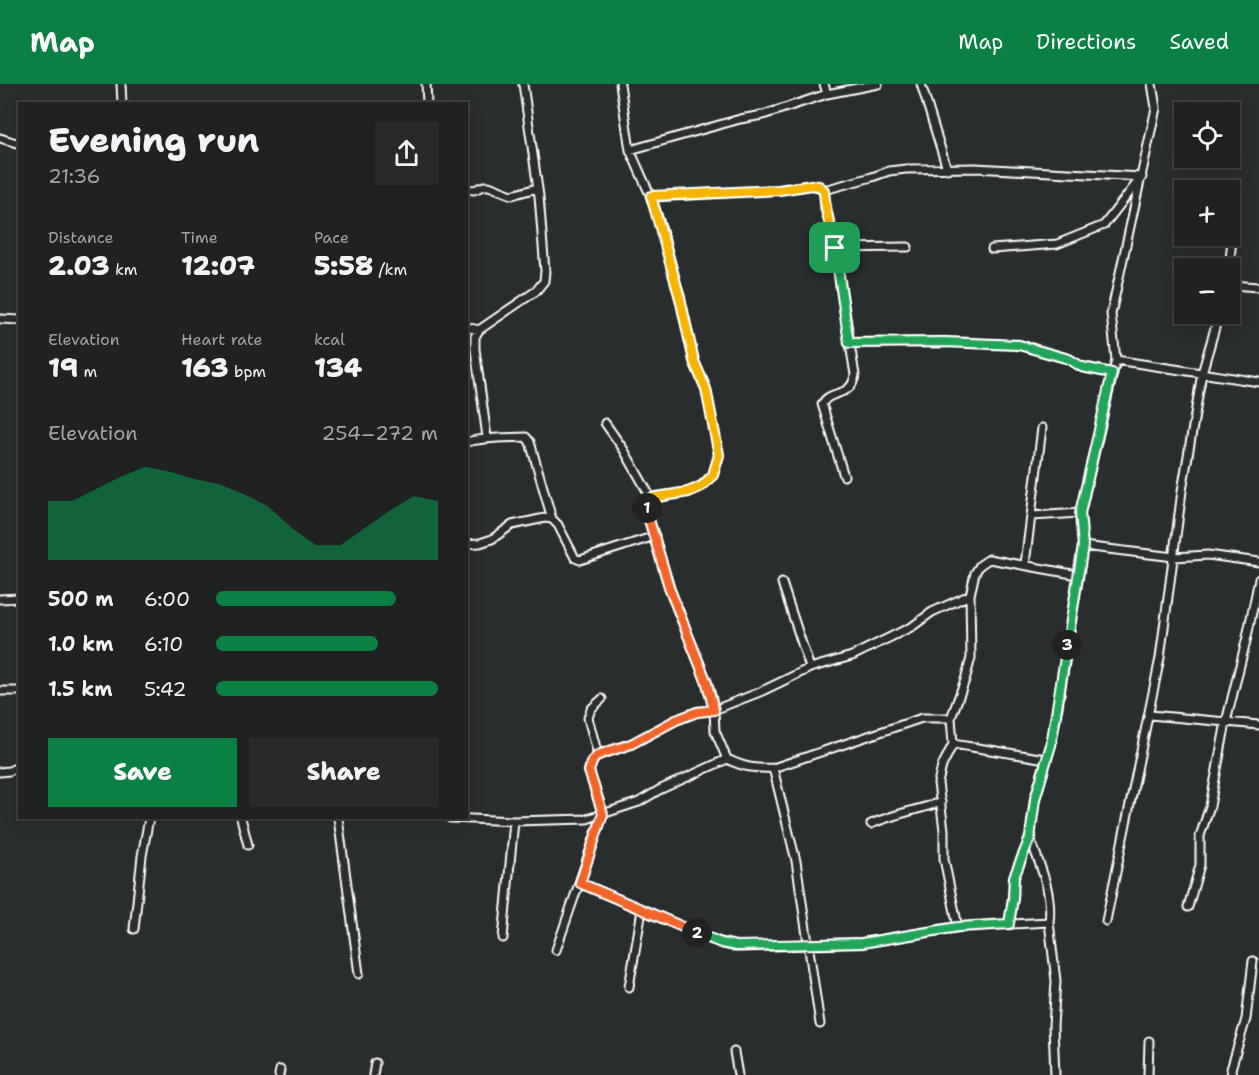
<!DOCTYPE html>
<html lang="en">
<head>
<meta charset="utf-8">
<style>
	body { margin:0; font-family:"Shantell Sans",sans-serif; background:#282a2a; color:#f1f3f6; height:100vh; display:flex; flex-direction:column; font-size:22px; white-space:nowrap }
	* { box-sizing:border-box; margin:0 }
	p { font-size:20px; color:#a2a4a5 }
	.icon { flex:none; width:33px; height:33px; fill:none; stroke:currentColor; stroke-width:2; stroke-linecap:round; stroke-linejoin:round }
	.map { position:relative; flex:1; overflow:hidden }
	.side { position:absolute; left:18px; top:18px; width:450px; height:717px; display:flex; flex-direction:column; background:#202222; border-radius:0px; box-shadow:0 3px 15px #0003,0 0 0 2px #3d3f40 }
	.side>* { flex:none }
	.buttons { position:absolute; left:1174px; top:18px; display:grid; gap:12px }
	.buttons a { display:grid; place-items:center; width:66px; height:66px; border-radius:0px; background:#202222; box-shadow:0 3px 15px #0003,0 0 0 2px #3d3f40; font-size:30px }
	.pin { position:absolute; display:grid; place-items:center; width:51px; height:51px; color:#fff; margin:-26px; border-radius:12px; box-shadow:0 3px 9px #0006 }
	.km { position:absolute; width:30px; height:30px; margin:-15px; border-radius:50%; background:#222; color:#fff; font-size:16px; line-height:30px; text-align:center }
	.round { display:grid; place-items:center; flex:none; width:63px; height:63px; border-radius:0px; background:#282a2a }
	.summary { display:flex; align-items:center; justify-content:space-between; height:102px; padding:0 30px }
	h1 { font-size:33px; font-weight:800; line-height:45px }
	.metrics { display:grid; grid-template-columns:repeat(3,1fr); gap:9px; height:102px; padding:6px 30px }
	.metrics div { display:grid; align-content:center }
	.metrics b { font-size:26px; font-weight:800 }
	.metrics small { font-size:16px; font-weight:400 }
	.metrics p { font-size:16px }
	.chart { height:168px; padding:12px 30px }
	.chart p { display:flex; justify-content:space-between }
	.chart svg { width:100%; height:108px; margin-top:6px; fill:#0b8043; opacity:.7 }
	.cta { display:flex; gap:12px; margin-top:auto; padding:12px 30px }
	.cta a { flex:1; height:69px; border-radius:0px; background:#0b8043; color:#fff; font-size:24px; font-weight:800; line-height:69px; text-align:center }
	.cta a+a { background:#282a2a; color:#f1f3f6 }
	ul { padding:0 30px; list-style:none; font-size:20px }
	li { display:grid; grid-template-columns:96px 72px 1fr; align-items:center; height:45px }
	li i { height:15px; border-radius:8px; background:#0b8043 }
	header { display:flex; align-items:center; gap:36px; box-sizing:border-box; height:84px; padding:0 30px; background:#0b8043; color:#fff }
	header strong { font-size:28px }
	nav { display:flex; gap:33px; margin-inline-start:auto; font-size:21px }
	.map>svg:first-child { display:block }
</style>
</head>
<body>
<header>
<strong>Map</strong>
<nav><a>Map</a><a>Directions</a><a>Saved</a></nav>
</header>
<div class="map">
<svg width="1259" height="991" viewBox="0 0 1259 991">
	<rect width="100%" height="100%" fill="#2a2d2e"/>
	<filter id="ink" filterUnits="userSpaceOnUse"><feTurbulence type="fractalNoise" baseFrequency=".0167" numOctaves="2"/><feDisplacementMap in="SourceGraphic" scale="12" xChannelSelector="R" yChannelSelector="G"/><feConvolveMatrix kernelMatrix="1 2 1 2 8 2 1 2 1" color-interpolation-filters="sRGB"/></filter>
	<g filter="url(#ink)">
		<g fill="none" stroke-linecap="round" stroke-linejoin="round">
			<!-- street casing -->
			<g stroke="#fff" stroke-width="11">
				<path id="street" d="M121 0 122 20
					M426 0 427 20
					M620 0 630 66 651 113 662 146 680 214 694 277 706 305 719 371 713 391 701 402 689 408 651 414 647 429 670 506 707 599 714 626 715 647 727 675C743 683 755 685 773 684L922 634H951
					M824 0 827 10
					M921 0 947 85
					M0 54 20 60
					M630 66 740 35 763 31 827 10 878 0
					M466 105 474 106 484 102H489L512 111 537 104
					M824 106 825 125 831 142 855 291C851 315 831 304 822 320L844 392
					M651 113 779 106 812 101 819 103 824 106 872 93 889 87 906 85 975 84 1142 93
					M835 164 908 163
					M992 165 1057 160 1104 141 1140 95
					M1229 184 1234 137
					M1230 201 1259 203
					M0 235 20 236
					M466 243 479 246
					M849 259 944 258 1019 261 1069 275 1082 283 1112 289
					M1116 276 1259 298
					M605 339 624 366 651 414
					M487 353 475 265V253L479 246 536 207 544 197 545 187 539 112 523 0
					M466 358C487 353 506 354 526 353L530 358 552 435
					M1032 432 1080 429
					M466 460 480 459 492 455 512 441 545 434 552 435 558 441 575 474 580 476 655 452
					M1083 462 1174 473 1208 471 1259 478
					M1025 480 1042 344
					M782 499 810 584
					M0 515 20 514
					M0 607H20
					M1150 631 1259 641
					M953 660 1046 675
					M598 671 588 634 591 625 602 615
					M773 684 796 777 820 940
					M0 688 9 687 20 682
					M241 734 248 761
					M338 734 359 890
					M450 734 514 737 587 735 639 718 659 706 727 675
					M871 740C894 730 918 726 941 718
					M1030 754C1040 782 1053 808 1049 838
					M580 799 710 855 736 863 862 859 958 843 1049 838 1056 897 1053 942 1055 991
					M1188 823 1200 781V752L1210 722 1226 638 1247 553 1259 495
					M1106 837 1160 574 1182 407 1202 289 1219 230
					M1009 840 1013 814 1014 793 1030 754 1035 715 1051 661 1057 628 1083 462 1080 429 1116 276 1111 230 1156 24 1152 0
					M958 843 944 775V746L938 699 942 682 953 660 951 634 965 596 971 574 970 511 975 489 980 481 989 475 1078 491
					M134 845 142 772 149 734
					M503 854 514 737
					M556 866 603 730 589 687 590 680 598 671 631 660 676 636 697 628 714 626 760 608 810 584 852 572 913 542 932 528 970 511
					M629 903 642 826
					M734 968 738 991
					M279 991 280 986
					M373 991 375 979
					M1148 991 1149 957
					M1232 991 1231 985 1246 935 1253 877"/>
			</g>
			<!-- street -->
			<use href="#street" stroke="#2a2d2e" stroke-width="7"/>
		</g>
	</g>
	<g fill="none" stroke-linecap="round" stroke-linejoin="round" filter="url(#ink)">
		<!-- split-1 casing -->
		<g stroke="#fff" stroke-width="12">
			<path id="split-1" d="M647 424 651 414 688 408 702 402 713 391 719 371 706 305 694 277 680 214 651 112 779 106 812 101 819 102 824 106C825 126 831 145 835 164"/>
		</g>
		<!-- split-2 casing -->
		<g stroke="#fff" stroke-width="12">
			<path id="split-2" d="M647 424V429L670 506 707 599 714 626 697 628 676 636 631 660 598 671 593 676 589 687 603 730 580 799 697 849"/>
		</g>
		<!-- split-3 casing -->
		<g stroke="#fff" stroke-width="12">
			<path id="split-3" d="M697 849 721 859 736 862 862 859 958 843 1009 840 1013 814 1014 793 1030 754 1035 715 1051 661 1067 561"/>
		</g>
		<!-- split-4 casing -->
		<g stroke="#fff" stroke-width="12">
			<path id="split-4" d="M835 164 849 259 944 258 1019 261 1069 275 1082 283 1112 289 1080 429 1083 462 1067 561"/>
		</g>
		<!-- split-1 -->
		<use href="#split-1" stroke="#f5b400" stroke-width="8"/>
		<!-- split-2 -->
		<use href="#split-2" stroke="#f0652b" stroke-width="8"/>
		<!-- split-3 -->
		<use href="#split-3" stroke="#22a559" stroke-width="8"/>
		<!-- split-4 -->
		<use href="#split-4" stroke="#22a559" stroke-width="8"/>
	</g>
</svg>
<div class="buttons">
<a><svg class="icon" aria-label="locate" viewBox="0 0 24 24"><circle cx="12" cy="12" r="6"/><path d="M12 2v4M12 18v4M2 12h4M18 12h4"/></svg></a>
<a>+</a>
<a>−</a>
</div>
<div class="pin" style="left:835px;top:164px;background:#1e9e55"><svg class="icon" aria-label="arrive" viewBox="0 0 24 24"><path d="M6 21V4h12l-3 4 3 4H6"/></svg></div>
<b class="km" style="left:647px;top:424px">1</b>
<b class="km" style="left:697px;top:849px">2</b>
<b class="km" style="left:1067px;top:561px">3</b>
<section class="side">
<div class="summary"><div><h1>Evening run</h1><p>21:36</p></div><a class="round"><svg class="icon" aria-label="share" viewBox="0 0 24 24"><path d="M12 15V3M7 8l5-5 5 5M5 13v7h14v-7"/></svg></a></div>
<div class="metrics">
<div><p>Distance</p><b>2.03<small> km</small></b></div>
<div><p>Time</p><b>12:07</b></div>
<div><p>Pace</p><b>5:58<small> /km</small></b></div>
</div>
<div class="metrics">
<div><p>Elevation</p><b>19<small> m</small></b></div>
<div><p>Heart rate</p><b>163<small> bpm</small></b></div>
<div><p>kcal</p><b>134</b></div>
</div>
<div class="chart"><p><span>Elevation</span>254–272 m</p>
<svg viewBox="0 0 160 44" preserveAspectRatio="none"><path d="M0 44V20L10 20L20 15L30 10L40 6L50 8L60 11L70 13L80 17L90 22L100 31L110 38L120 38L130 31L140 24L150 18L160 20V44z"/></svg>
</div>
<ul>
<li><b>500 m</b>6:00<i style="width:81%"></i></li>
<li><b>1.0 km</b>6:10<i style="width:73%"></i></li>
<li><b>1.5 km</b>5:42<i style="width:100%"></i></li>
</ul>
<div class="cta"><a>Save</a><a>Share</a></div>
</section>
</div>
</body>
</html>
